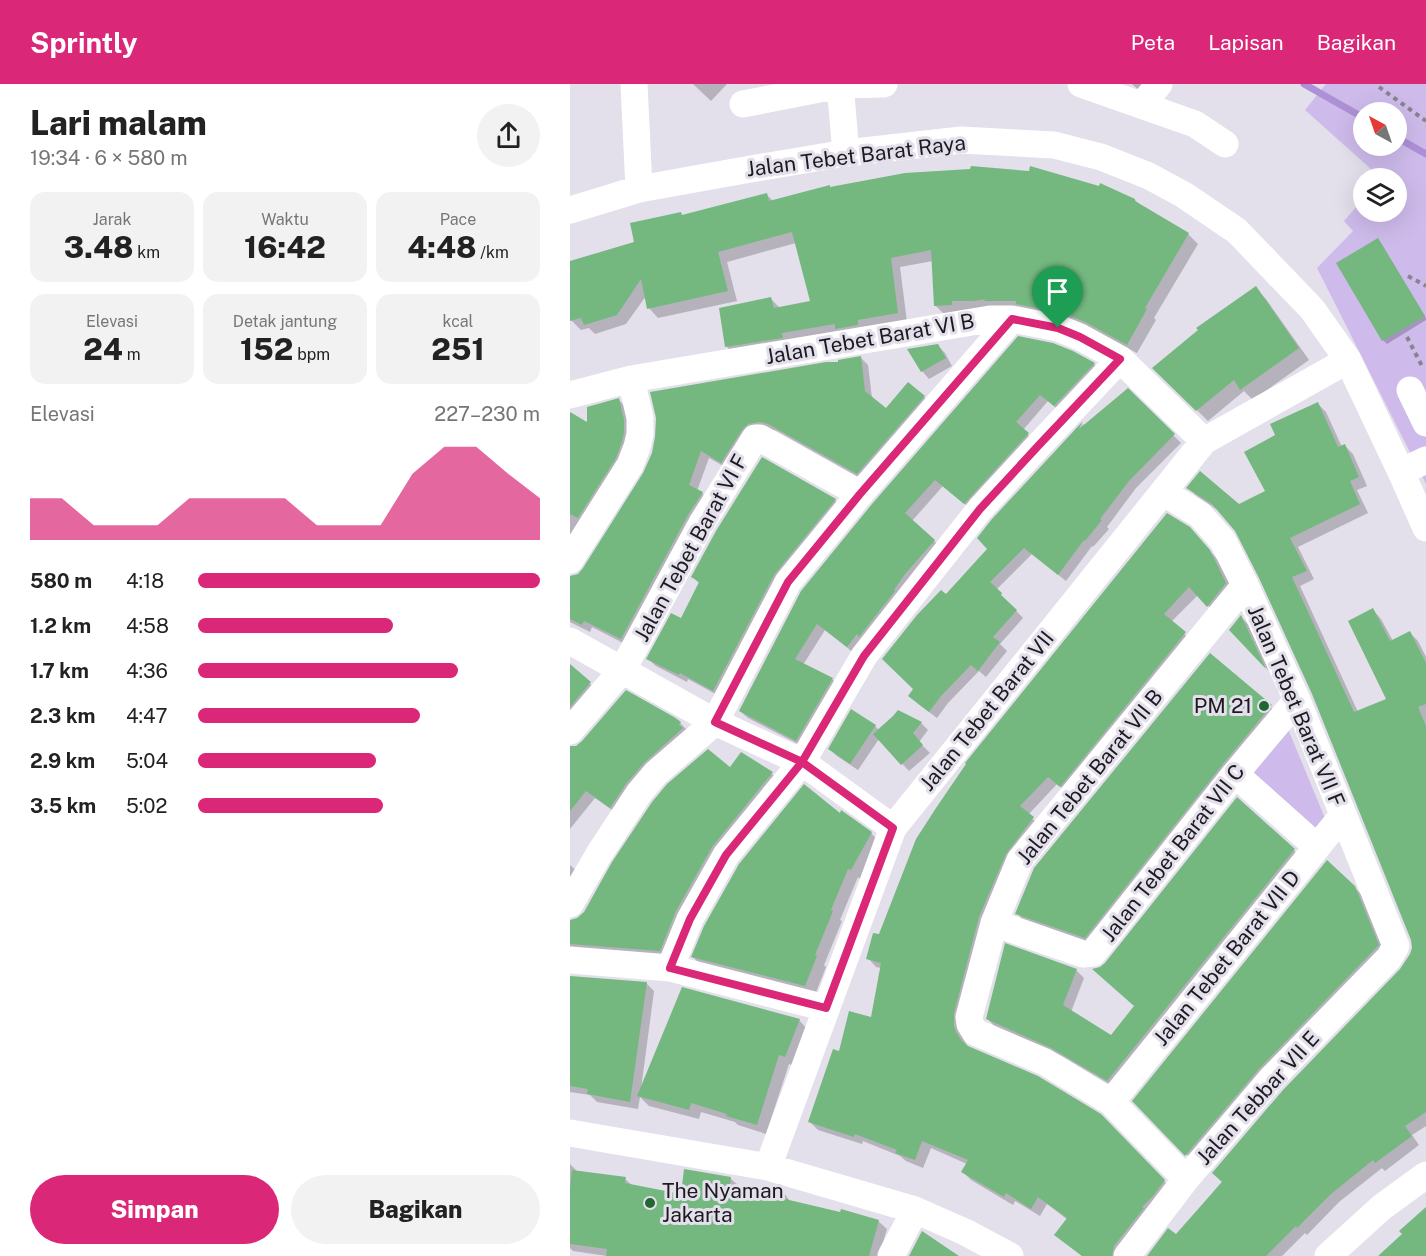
<!DOCTYPE html>
<html lang="id">
<head>
<meta charset="utf-8">
<style>
	body { margin:0; font-family:"Public Sans",sans-serif; background:#f2f2f2; color:#222; height:100vh; display:flex; flex-direction:column; font-size:22px; white-space:nowrap }
	* { box-sizing:border-box; margin:0 }
	p { font-size:20px; color:#767676 }
	.icon { flex:none; width:33px; height:33px; fill:none; stroke:currentColor; stroke-width:2; stroke-linecap:round; stroke-linejoin:round }
	.map { position:relative; flex:1; overflow:hidden }
	.drawer { display:flex; flex-direction:column; background:#fff; width:570px }
	.drawer>* { flex:none }
	.needle { width:39px; rotate:320deg }
	.fabs { position:absolute; left:783px; top:18px; display:grid; gap:12px }
	.fabs a { display:grid; place-items:center; width:54px; height:54px; border-radius:50%; background:#fff; box-shadow:0 6px 24px #0002; font-size:30px }
	.pin { position:absolute; display:grid; place-items:center; width:51px; height:51px; color:#fff; margin:-62px -26px; border-radius:50% 50% 50% 0; rotate:-45deg; box-shadow:0 0 6px #0007 }
	.pin .icon { rotate:45deg }
	.round { display:grid; place-items:center; flex:none; width:63px; height:63px; border-radius:32px; background:#f2f2f2 }
	.headline { display:flex; align-items:center; justify-content:space-between; height:102px; padding:0 30px }
	h1 { font-size:33px; font-weight:800; line-height:45px }
	.figures { display:grid; grid-template-columns:repeat(3,1fr); gap:9px; height:102px; padding:6px 30px }
	.figures div { display:grid; align-content:center; border-radius:15px; background:#f2f2f2; text-align:center }
	.figures b { font-size:30px; font-weight:800 }
	.figures small { font-size:16px; font-weight:400 }
	.figures p { font-size:16px }
	.chart { height:168px; padding:12px 30px }
	.chart p { display:flex; justify-content:space-between }
	.chart svg { width:100%; height:108px; margin-top:6px; fill:#db2777; opacity:.7 }
	.action { display:flex; gap:12px; margin-top:auto; padding:12px 30px }
	.action a { flex:1; height:69px; border-radius:36px; background:#db2777; color:#fff; font-size:24px; font-weight:800; line-height:69px; text-align:center }
	.action a+a { background:#f2f2f2; color:#222 }
	ul { padding:0 30px; list-style:none; font-size:20px }
	li { display:grid; grid-template-columns:96px 72px 1fr; align-items:center; height:45px }
	li i { height:15px; border-radius:8px; background:#db2777 }
	header { display:flex; align-items:center; gap:36px; box-sizing:border-box; height:84px; padding:0 30px; background:#db2777; color:#fff }
	header strong { font-size:28px }
	nav { display:flex; gap:33px; margin-inline-start:auto; font-size:21px }
	main { display:flex; flex:1; min-height:0 }
	.map>svg:first-child { display:block }
</style>
</head>
<body>
<header>
<strong>Sprintly</strong>
<nav><a>Peta</a><a>Lapisan</a><a>Bagikan</a></nav>
</header>
<main>
<section class="drawer">
<div class="headline"><div><h1>Lari malam</h1><p>19:34 · 6 × 580 m</p></div><a class="round"><svg class="icon" aria-label="share" viewBox="0 0 24 24"><path d="M12 15V3M7 8l5-5 5 5M5 13v7h14v-7"/></svg></a></div>
<div class="figures">
<div><p>Jarak</p><b>3.48<small> km</small></b></div>
<div><p>Waktu</p><b>16:42</b></div>
<div><p>Pace</p><b>4:48<small> /km</small></b></div>
</div>
<div class="figures">
<div><p>Elevasi</p><b>24<small> m</small></b></div>
<div><p>Detak jantung</p><b>152<small> bpm</small></b></div>
<div><p>kcal</p><b>251</b></div>
</div>
<div class="chart"><p><span>Elevasi</span>227–230 m</p>
<svg viewBox="0 0 160 44" preserveAspectRatio="none"><path d="M0 44V27L10 27L20 38L30 38L40 38L50 27L60 27L70 27L80 27L90 38L100 38L110 38L120 17L130 6L140 6L150 17L160 27V44z"/></svg>
</div>
<ul>
<li><b>580 m</b>4:18<i style="width:100%"></i></li>
<li><b>1.2 km</b>4:58<i style="width:57%"></i></li>
<li><b>1.7 km</b>4:36<i style="width:76%"></i></li>
<li><b>2.3 km</b>4:47<i style="width:65%"></i></li>
<li><b>2.9 km</b>5:04<i style="width:52%"></i></li>
<li><b>3.5 km</b>5:02<i style="width:54%"></i></li>
</ul>
<div class="action"><a>Simpan</a><a>Bagikan</a></div>
</section>
<div class="map">
<svg width="856" height="1172" viewBox="0 0 856 1172">
	<rect width="100%" height="100%" fill="#e3dfeb"/>
	<!-- green -->
	<path fill="#cebbeb" fill-rule="evenodd" d="M756 0H856V400L747 184 783 147 774 137 793 115 794 128H826V94H811L735 26ZM794 28H826V62H794Z
		M713 633 757 739 749 753 677 682Z"/>
	<!-- shadow -->
	<path fill="#0003" d="M123 0H157L141 17Z
		M562 0H597L580 16Z
		M261 104 565 116 571 122 618 150 628 160 584 234 586 236 567 269 529 249 375 231 365 221 363 177 330 183 337 238 166 272 157 263 201 215 210 224 241 219 226 159 157 178 167 217 88 234 79 224 76 212 56 240 25 250 19 244 11 246 1 236 0 178 65 159 113 132 196 110 203 117Z
		M808 156 811 159 856 234V236L817 260 813 256 768 180Z
		M685 204 696 215 739 276 683 316 674 307 638 337 584 284Z
		M448 254 524 280 531 288 492 329 478 317 453 346 465 357 402 426 373 402 342 437 372 464 285 570 255 546 233 581 262 595 270 603 234 663 178 634 170 627Z
		M367 261 375 269 382 282 359 295 352 287Z
		M291 274 298 281 302 314 316 327 354 313 361 320 294 396 207 347 199 345 159 385 139 374 127 407 132 409 139 416 59 562 22 543 20 548 0 538V493L7 492 14 485 76 388 270 279Z
		M558 306 611 359 566 404 537 443 539 445 523 463 522 462 496 497 462 470 426 506 453 534 430 560 437 567 416 593 409 587 378 619 367 634 347 619 345 605 376 512 419 465 423 436 513 340 515 342Z
		M49 316 56 323 61 356 0 451V330L19 341Z
		M748 320 756 328 772 363 774 361 783 370 797 402 787 406 798 429 728 463 744 495 730 502 788 628 818 615 803 526 811 535 823 557 840 549 848 557 856 573V1042L842 1051 849 1061 815 1087 812 1084 769 1118 737 1151 735 1149 712 1172H579L606 1152 831 886 841 871 843 864 842 856 743 609 691 494 666 446 649 427 627 412 618 404 669 421 697 407 707 352Z
		M265 416 272 423 151 613 118 595 117 598 86 582 78 575 112 536 130 500 123 493Z
		M628 454 648 476 664 508 646 530 628 511 601 538 623 558 499 710 487 700 458 731 472 743 392 952 398 964 530 1032 603 1106 552 1172H512L486 1151 498 1136 477 1120 470 1132 445 1117 443 1121 401 1096 393 1088 397 1080 361 1064 353 1084 336 1077 330 1072 293 1057 292 1060 248 1046 239 1037 270 969 302 935 311 884 306 883 298 874 310 852Z
		M671 533 678 540 699 587 661 546Z
		M640 571 708 630 523 861 454 837 447 829Z
		M0 582 28 607 0 640Z
		M110 639 118 647 49 731 25 714 0 745V664Z
		M351 639 358 646 349 658 360 669 339 687 309 655 288 686 267 672 260 665 305 642 309 646Z
		M172 670 202 690 210 697 98 875 0 870V837L8 835 160 686Z
		M667 715 732 774 546 1004 492 972 425 943 417 934 506 886 514 894 501 928 541 953 566 923 531 884Z
		M301 749 310 759 290 795 288 793 270 836 272 837 254 881 256 883 245 911 132 882 123 873Z
		M0 781 11 791 0 810Z
		M784 803 792 811 815 868 623 1077 564 1017Z
		M0 893 76 899 84 907 71 1005 229 936 238 946 224 982 219 980 196 1050 168 1041 165 1038 131 1028 129 1035 79 1022 70 1013 68 1025 27 1018 20 1011 0 1008Z
		M0 1080 7 1087 55 1095 63 1102 112 1112 160 1094 169 1102 216 1112 221 1118 308 1137 317 1145 309 1172H37L3 1167 0 1164Z"/>
	<g fill="none" stroke-linecap="round" stroke-linejoin="round">
		<!-- stream -->
		<path stroke="#ae90d7" stroke-width="7" d="M734 0 794 34
			M826 53 856 70"/>
	</g>
	<!-- building -->
	<path fill="#74b880" d="M401 82 459 87 460 82 529 102 530 99 565 115V117L619 149 575 224 577 225 557 261 517 239 494 229 446 220V217H413L416 215 404 217H382V221L364 222 361 166 321 174 328 229 288 236V241L265 245V240L212 249 213 254 155 263 149 224 201 213 204 224 240 217 222 148 148 168 158 207 77 225 71 195 47 231 14 241 11 234 0 237V177L64 158 60 139 111 128 112 131 197 109 199 117 260 101V103L335 89 400 85Z
		M808 154 855 232 812 257 766 179Z
		M686 202 729 264 670 306 664 296 626 327 582 284 628 246 626 244Z
		M448 252 483 259 503 267 525 279 484 322 470 311 446 338 459 349 394 420 365 396 335 429 365 456 335 490 324 506 325 507 289 553 287 550 277 563 247 540 225 575 263 594 226 657 169 627 231 507 302 420Z
		M368 260 376 274 351 288 337 265Z
		M291 272 295 307 316 324 338 298 355 312 287 390 198 340 190 338 178 340 172 346 151 379 131 367 119 401 133 408 118 431 51 555 14 537 12 541 0 535V492L8 490 13 484 73 389 82 369 85 353 86 334 80 308 256 278H268V276Z
		M558 304 605 350 559 397 530 435 532 436 515 457 514 456 488 491 454 464 420 498 432 509 431 511 447 526 423 553 430 558 408 587 401 581 371 612 359 628 338 612 343 605 312 575 347 531 371 506 376 510 417 465 407 454 422 435 513 337 509 345Z
		M49 314 54 336V348L52 358 46 374 8 434 0 430V328L17 338V323Z
		M748 318 768 363 775 360 789 393 780 397 790 420 720 454 737 487 722 493 784 628 816 615 778 537 803 524 820 557 840 547 856 579V620L848 623 856 642V1028L835 1042 842 1052 805 1079 803 1076 761 1110 727 1144 726 1142 696 1172H577L598 1144 606 1150 652 1098 642 1089 713 1006 830 885 840 870 842 864 841 856 742 610 689 494 665 447 642 420 616 404 630 387 669 420 695 407 674 368 705 351 700 340Z
		M192 373 266 415 204 491 143 607 110 589 109 591 76 575 101 529 111 534 129 498 121 493 146 447Z
		M597 429 620 443 640 466 656 499 637 523 619 503 594 530 616 548 490 703 478 693 450 722 464 733 436 770 409 833 384 929V942L386 948 392 957 398 962 468 992 531 1030 595 1096 583 1112 572 1123 574 1124 544 1162 542 1172H512L484 1151 497 1134 468 1113 461 1125 436 1109 434 1113 391 1088 398 1076 352 1057 345 1076 325 1069 327 1066 285 1050 284 1053 238 1038 263 965 269 967 279 927 301 933 311 879 296 875 303 849 309 850 346 755 366 724 396 680 395 679Z
		M671 531 696 585 659 546Z
		M640 569 702 621 653 680 515 854 445 830 464 784Z
		M0 580 21 598 0 623Z
		M56 606 104 633 111 638 109 641 113 644 74 679 56 700 40 724 16 707 0 727V662H6L12 657Z
		M281 625 306 641 280 680 258 665Z
		M328 626 352 638 343 649 353 661 331 681 303 650 323 632Z
		M138 665 160 683 171 668 203 688 142 763 106 827 90 867 0 860V836L7 834 14 828 42 778 82 718 97 700Z
		M234 700 270 729 271 726 302 748 281 786 278 785 261 826 263 827 245 871 247 872 235 902 121 873 134 842 169 780Z
		M667 713 725 765 537 997 481 964 416 935 435 859 507 885 493 921 541 951 564 922 522 885 530 883 535 879Z
		M757 776 785 802 809 861 689 985 615 1072 562 1017Z
		M0 892 77 898 60 1018 17 1010 18 1005 0 1002Z
		M112 903 230 935 215 973 209 971 187 1041 156 1032 157 1030 121 1019 119 1026 67 1012Z
		M114 1085 161 1093 160 1100 216 1111 215 1115 270 1128 271 1125 309 1136 299 1172H36L37 1165 0 1160V1105L2 1086 56 1093 55 1099 111 1110Z
		M856 1123V1172H808L832 1150 829 1147Z
		M352 1147 389 1172H339Z"/>
	<g fill="none" stroke-linecap="round" stroke-linejoin="round">
		<!-- path -->
		<path stroke="#87848d" stroke-width="4" stroke-dasharray="4.5 4.5" stroke-linecap="butt" d="M809 3 856 37
			M838 192 856 202
			M837 253 853 284"/>
		<!-- minor -->
		<path stroke="#fff" stroke-width="27" d="M64 0 69 105
			M270 0 276 69
			M511 0 625 40 655 60
			M173 20 270 1 314 0
			M572 21 589 0
			M0 126 69 105 175 86 276 69 391 56 484 61 531 73 579 92 614 111 667 147 742 225 778 276 831 388 856 444
			M840 306 856 339
			M0 311 61 295 420 235H442L488 244 510 253 550 275 634 357
			M831 388 856 376
			M0 476 60 381 67 363 70 350V334L61 295
			M0 557 145 638 232 678 323 744
			M0 647 53 585 132 439 185 354H190L290 410
			M665 690 747 763
			M0 820 29 770 69 709 86 689 145 638 218 498 290 410 442 235
			M424 839 513 870 523 869 665 690 727 616
			M0 876 100 884 256 924
			M100 884 120 835 156 771 232 678 294 572 410 425 469 361 550 275
			M541 1018 773 731
			M0 1049 198 1083 345 1126 395 1148 440 1172
			M198 1083 323 744 634 357 778 276
			M616 1095 541 1018 475 978 405 948 400 940 399 933 424 839 450 776 675 501
			M321 1172 345 1126
			M557 1172 616 1095 701 995 819 874 826 862 727 616 675 501 653 457 630 431 593 408
			M758 1172 812 1123 856 1091"/>
	</g>
	<g fill="none" stroke-linecap="round" stroke-linejoin="round">
		<!-- route casing -->
		<g stroke="#fff" stroke-width="12">
			<path id="route" d="M488 244 442 235 290 410 218 498 145 638 232 678 323 744 256 924 100 884 120 835 156 771 232 678 294 572 410 425 469 361 550 275 510 253 488 244"/>
		</g>
		<!-- route -->
		<use href="#route" stroke="#db2777" stroke-width="8"/>
	</g>
	<!-- markers -->
	<g fill="#216733" stroke="#e3dfeb" stroke-width="2">
		<circle cx="694" cy="622" r="6"/>
		<circle cx="80" cy="1119" r="6"/>
	</g>
	<g text-anchor="middle" stroke-width="6" stroke-linejoin="round" paint-order="stroke">
		<!-- street labels -->
		<g font-size="21" fill="#1c1a1f" stroke="#e3dfeb">
			<text transform="translate(286 72) rotate(-7)" y="7">Jalan Tebet Barat Raya</text>
			<text transform="translate(300 255) rotate(-10)" y="7">Jalan Tebet Barat VI B</text>
			<text transform="translate(121 464) rotate(-61)" y="7">Jalan Tebet Barat VI F</text>
			<text transform="translate(726 622) rotate(67)" y="7">Jalan Tebet Barat VII F</text>
			<text transform="translate(417 627) rotate(-51)" y="7">Jalan Tebet Barat VII</text>
			<text transform="translate(520 693) rotate(-51)" y="7">Jalan Tebet Barat VII B</text>
			<text transform="translate(603 769) rotate(-52)" y="7">Jalan Tebet Barat VII C</text>
			<text transform="translate(657 874) rotate(-51)" y="7">Jalan Tebet Barat VII D</text>
			<text transform="translate(688 1014) rotate(-48)" y="7">Jalan Tebbar VII E</text>
		</g>
		<!-- poi labels -->
		<g font-size="21" fill="#1c1a1f" stroke="#e3dfeb" text-anchor="end">
			<text x="682" y="629">PM 21</text>
			<text x="92" y="1114" text-anchor="start">The Nyaman<tspan x="92" dy="24">Jakarta</tspan></text>
		</g>
	</g>
</svg>
<div class="fabs">
<a><svg class="needle" viewBox="-14 -14 28 28"><path d="M0-13l5 13h-10z" fill="#e53935"/><path d="M0 13l5-13h-10z" fill="#767676"/></svg></a>
<a><svg class="icon" aria-label="layers" viewBox="0 0 24 24"><path d="M12 4l9 5-9 5-9-5zM3 14l9 5 9-5"/></svg></a>
</div>
<div class="pin" style="left:488px;top:244px;background:#1e9e55"><svg class="icon" aria-label="arrive" viewBox="0 0 24 24"><path d="M6 21V4h12l-3 4 3 4H6"/></svg></div>
</div>
</main>
</body>
</html>
